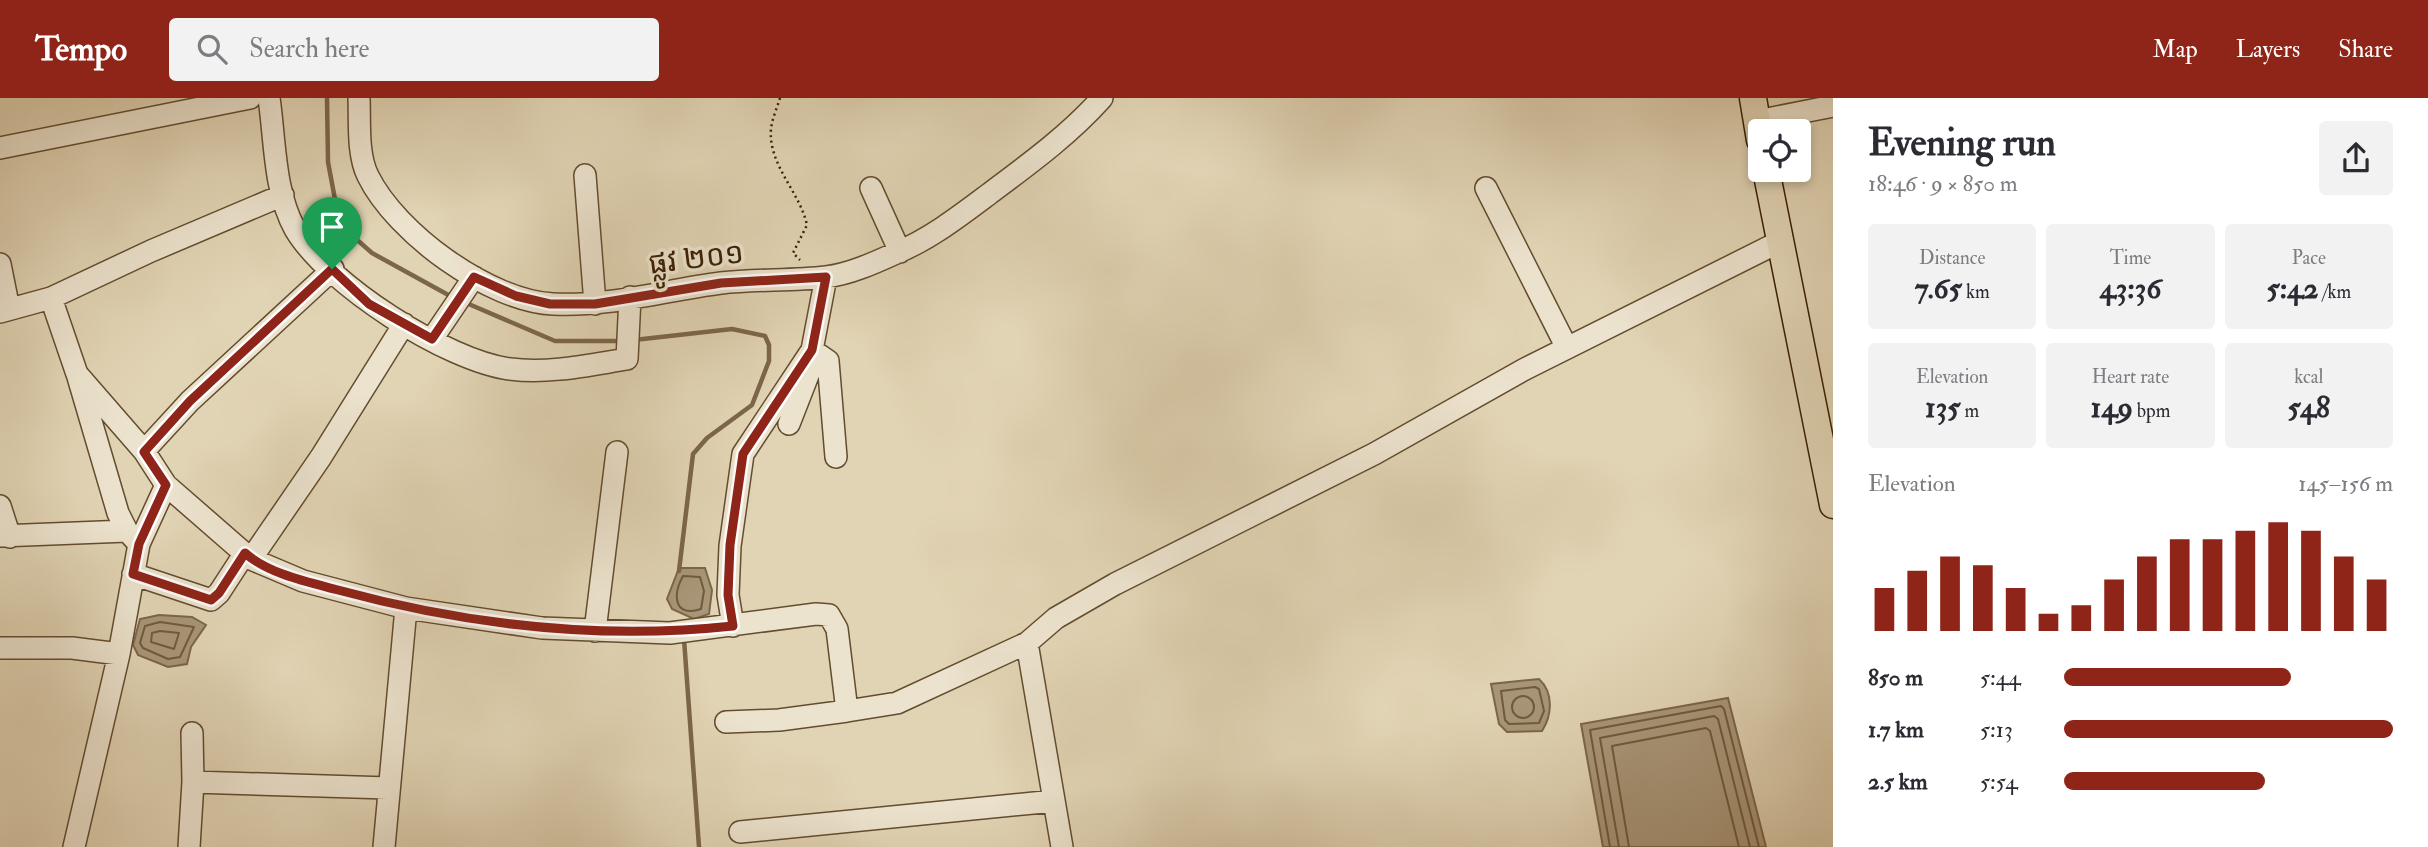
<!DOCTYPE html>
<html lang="en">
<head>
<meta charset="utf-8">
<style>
	body { margin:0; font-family:"IM FELL Double Pica","Noto Sans Khmer",serif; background:#f2f2f3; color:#2b2b33; height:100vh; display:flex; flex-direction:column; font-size:26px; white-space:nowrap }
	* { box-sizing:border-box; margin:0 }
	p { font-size:23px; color:#7c7c81 }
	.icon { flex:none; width:38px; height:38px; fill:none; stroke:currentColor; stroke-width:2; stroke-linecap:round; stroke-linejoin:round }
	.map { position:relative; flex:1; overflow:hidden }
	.sheet { display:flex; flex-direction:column; background:#fff; width:595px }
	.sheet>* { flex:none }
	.tools { position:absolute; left:1748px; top:21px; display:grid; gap:14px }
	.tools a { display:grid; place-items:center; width:63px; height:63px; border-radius:7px; background:#fff; box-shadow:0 4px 10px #0003; font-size:35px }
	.pin { position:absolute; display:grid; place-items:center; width:60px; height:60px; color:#fff; margin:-72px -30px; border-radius:50% 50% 50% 0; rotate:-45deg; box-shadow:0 0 7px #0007 }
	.pin .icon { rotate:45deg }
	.round { display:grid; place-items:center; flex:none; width:74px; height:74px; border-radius:7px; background:#f2f2f3 }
	.summary { display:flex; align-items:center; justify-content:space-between; height:119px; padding:0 35px }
	h1 { font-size:38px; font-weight:700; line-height:52px }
	.stats { display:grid; grid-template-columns:repeat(3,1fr); gap:10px; height:119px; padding:7px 35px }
	.stats div { display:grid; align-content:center; border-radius:7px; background:#f2f2f3; text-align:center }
	.stats b { font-size:30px; font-weight:700 }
	.stats small { font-size:19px; font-weight:400 }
	.stats p { font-size:19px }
	.chart { height:196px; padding:14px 35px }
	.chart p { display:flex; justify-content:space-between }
	.chart svg { width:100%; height:126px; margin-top:7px; stroke:#8f2418; stroke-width:6 }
	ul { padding:0 35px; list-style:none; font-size:23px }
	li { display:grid; grid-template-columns:112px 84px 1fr; align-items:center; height:52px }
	li i { height:18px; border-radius:9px; background:#8f2418 }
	header { display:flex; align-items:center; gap:42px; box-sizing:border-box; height:98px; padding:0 35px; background:#8f2418; color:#fff }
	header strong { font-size:33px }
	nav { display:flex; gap:38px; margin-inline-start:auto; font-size:24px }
	.search { width:490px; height:63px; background:#f2f2f3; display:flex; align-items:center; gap:18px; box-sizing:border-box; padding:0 24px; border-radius:7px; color:#7c7c81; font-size:26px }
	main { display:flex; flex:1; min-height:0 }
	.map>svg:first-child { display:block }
</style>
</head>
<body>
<header>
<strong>Tempo</strong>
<div class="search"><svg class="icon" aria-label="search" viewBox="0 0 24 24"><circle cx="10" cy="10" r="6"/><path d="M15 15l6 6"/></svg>Search here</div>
<nav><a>Map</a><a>Layers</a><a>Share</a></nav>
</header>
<main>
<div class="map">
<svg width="1833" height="749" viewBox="0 0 1833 749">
	<rect width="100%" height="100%" fill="#e1d4b4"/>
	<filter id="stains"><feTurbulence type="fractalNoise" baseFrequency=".00286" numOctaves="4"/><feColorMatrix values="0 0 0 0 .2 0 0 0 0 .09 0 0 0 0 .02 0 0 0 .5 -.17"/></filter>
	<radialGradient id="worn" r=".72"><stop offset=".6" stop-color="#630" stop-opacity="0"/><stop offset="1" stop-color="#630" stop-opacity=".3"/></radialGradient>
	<!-- water -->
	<path fill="#a89678" stroke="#7c6649" stroke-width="2" d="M679 470H705L712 492 709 516 694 521 672 511 667 501Z
		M159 517 192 519 206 527 191 549 187 566 168 569 138 557 133 547 140 521Z
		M1539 581C1554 595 1552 617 1542 633L1507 634 1499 626 1491 586Z
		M1728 600 1766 749H1603L1581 626Z"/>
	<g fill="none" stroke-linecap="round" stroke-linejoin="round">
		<!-- shore -->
		<path stroke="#705a3e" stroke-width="2" d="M683 478 700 479 704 493 701 511C673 520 673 496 683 478Z
			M160 524 194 529 180 559 168 561 143 550 140 545 145 528Z
			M160 533 179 535 174 551 151 544 152 535Z
			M1535 589 1539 591 1544 613 1539 625 1509 626 1505 622 1501 593Z
			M1512 609a11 11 0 1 1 22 0a11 11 0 1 1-22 0Z
			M1610 749 1590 632 1721 608 1724 611 1759 749
			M1619 749 1600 640 1714 618 1718 621 1750 749
			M1629 749 1612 648 1706 630 1710 633 1739 749"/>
		<!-- stream -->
		<path stroke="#7c6649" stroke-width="4.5" d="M327 0 328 64 337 112 355 140 372 155 452 199
			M464 204 555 243H622
			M634 242 732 231 765 238 769 247V263L752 307 707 340 693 356 679 473
			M684 541 699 749"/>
		<!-- minor casing -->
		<g stroke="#634c2f" stroke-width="24">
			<path id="minor" d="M269 0C275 41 274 94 295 131 327 186 447 263 510 271 549 276 589 267 627 261L630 199
				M359 0C360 24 357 56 368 78 396 135 489 203 553 206 610 209 665 192 721 185 756 181 792 183 826 179 850 176 874 165 896 155 930 141 961 117 989 96 1029 66 1069 37 1102 0
				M1757 23 1833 8
				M0 50 250 0
				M585 77 595 206
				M871 90 900 154
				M1486 90 1567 250
				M0 166 9 211
				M51 200 77 276 144 353 166 387 251 461 303 483 406 510 542 530 670 535 816 516 829 517 837 531 847 613 897 605 1027 545
				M0 214 51 200 151 153 283 97
				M432 241 474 179
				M812 252 828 263 836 359
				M78 279 118 415 127 433 139 446
				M789 326 812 267
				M144 353 190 303 333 171
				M0 408 10 439
				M0 438 127 433
				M251 461 321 359 404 226
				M133 476 211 502 219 495 245 455
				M733 528 728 497 730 448 743 356 812 252 826 179
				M595 533 617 354
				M0 550H72L119 556
				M726 624 779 622 847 613
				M192 635 193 684
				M740 734 1054 703
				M74 749 119 556 139 446 166 387
				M189 749 193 684 388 690
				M384 749 406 510
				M1062 749 1027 545 1056 520 1115 486 1374 356 1525 271 1781 143"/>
		</g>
		<!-- major casing -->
		<g stroke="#391f03" stroke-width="29">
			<path id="major" d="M1753 0 1760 42
				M1766 72 1833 407"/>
		</g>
		<!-- path -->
		<path stroke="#391f03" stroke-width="2.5" stroke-dasharray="2 3.5" stroke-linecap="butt" d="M780 0C777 10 772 21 771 31 768 67 800 94 807 127L793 155 800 162"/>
		<!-- minor -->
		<use href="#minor" stroke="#ece3ce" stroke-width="21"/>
		<!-- major -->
		<use href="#major" stroke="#e1d4b4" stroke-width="26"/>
	</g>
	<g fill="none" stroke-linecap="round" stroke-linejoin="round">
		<!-- route casing -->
		<g stroke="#fff" stroke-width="14">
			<path id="route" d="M332 171 369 206 432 241 474 179 516 198 550 206H595L721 185 826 179 812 252 743 356 730 447 728 497 733 528C601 542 467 527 338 492 308 484 269 476 245 455L219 495 211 502 133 476 139 446 166 387 144 354 190 303Z"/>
		</g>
		<!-- route -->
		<use href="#route" stroke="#8f2418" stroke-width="9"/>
	</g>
	<g text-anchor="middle" stroke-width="7" stroke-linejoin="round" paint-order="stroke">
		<!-- street labels -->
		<g font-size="30" fill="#391f03" stroke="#ece3ce">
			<text transform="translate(696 160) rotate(-7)" y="10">ផ្លូវ ២០១</text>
		</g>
	</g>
	<rect width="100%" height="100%" filter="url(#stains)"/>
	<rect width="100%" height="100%" fill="url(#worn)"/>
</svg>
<div class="tools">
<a><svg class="icon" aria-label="locate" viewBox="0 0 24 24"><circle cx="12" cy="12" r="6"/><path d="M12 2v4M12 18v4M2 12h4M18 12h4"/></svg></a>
</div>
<div class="pin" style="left:332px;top:171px;background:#1e9e55"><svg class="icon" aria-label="arrive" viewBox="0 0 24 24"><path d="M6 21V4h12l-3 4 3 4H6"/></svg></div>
</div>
<section class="sheet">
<div class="summary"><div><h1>Evening run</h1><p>18:46 · 9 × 850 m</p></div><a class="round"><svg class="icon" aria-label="share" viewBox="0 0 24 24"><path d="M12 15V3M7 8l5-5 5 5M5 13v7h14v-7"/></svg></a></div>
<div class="stats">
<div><p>Distance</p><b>7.65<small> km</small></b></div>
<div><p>Time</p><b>43:36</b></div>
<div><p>Pace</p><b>5:42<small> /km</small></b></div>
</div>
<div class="stats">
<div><p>Elevation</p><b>135<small> m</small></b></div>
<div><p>Heart rate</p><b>149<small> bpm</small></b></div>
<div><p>kcal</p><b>548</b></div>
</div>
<div class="chart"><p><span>Elevation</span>145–156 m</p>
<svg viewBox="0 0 160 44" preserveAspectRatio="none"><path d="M5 44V29M15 44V23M25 44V18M35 44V21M45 44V29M55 44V38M65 44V35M75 44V26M85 44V18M95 44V12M105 44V12M115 44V9M125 44V6M135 44V9M145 44V18M155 44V26"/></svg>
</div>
<ul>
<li><b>850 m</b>5:44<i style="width:69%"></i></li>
<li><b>1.7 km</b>5:13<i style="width:100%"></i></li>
<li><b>2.5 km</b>5:54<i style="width:61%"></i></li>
</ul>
</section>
</main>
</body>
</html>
